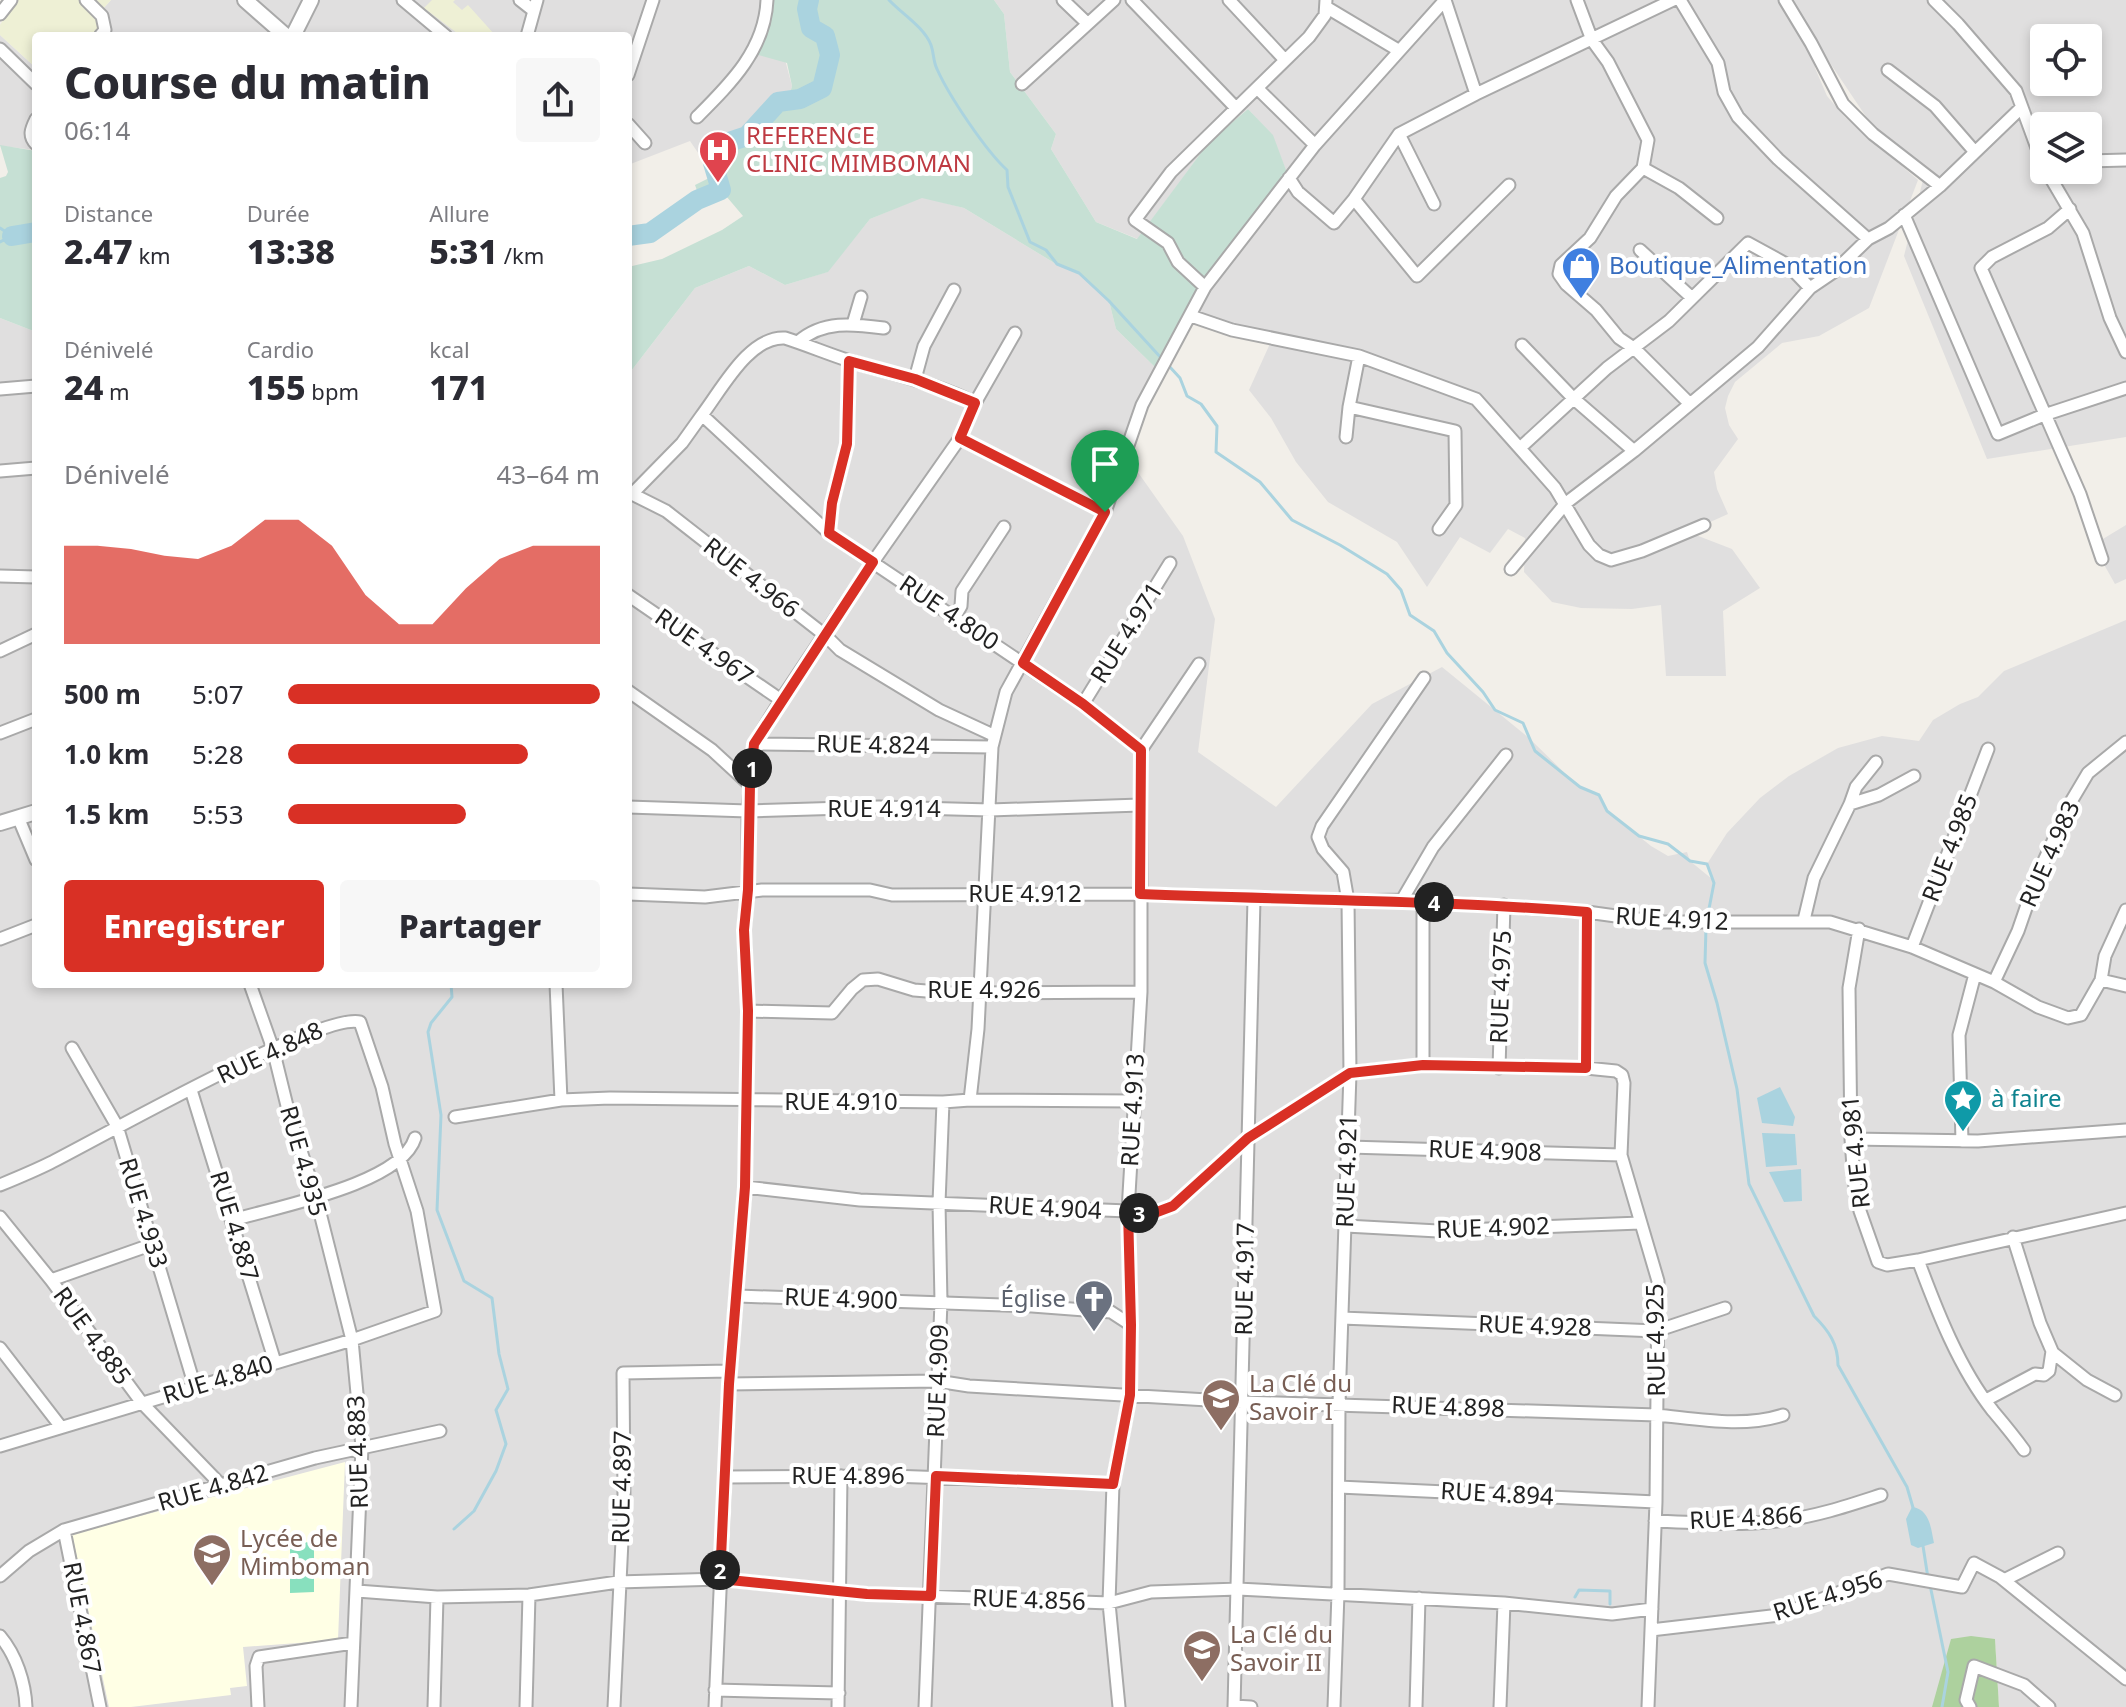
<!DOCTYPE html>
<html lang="fr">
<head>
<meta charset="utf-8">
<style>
	body { margin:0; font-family:"Noto Sans",sans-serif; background:#f7f7f7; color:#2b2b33; height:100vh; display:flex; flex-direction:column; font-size:30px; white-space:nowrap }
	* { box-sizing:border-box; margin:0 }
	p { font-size:26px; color:#7c7c81 }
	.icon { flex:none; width:44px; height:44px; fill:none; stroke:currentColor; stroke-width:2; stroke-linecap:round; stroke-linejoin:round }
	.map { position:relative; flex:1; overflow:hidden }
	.drawer { position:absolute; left:32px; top:32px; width:600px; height:956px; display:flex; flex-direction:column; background:#fff; border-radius:8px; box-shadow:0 4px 12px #0003 }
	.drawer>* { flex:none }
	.buttons { position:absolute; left:2030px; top:24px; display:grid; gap:16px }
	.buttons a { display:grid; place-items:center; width:72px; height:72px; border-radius:8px; background:#fff; box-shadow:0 4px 12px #0003; font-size:40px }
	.pin { position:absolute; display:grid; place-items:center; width:68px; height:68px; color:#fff; margin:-82px -34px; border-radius:50% 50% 50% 0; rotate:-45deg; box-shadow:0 0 8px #0007 }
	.pin .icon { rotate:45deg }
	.km { position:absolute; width:40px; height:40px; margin:-20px; border-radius:50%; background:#222; color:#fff; font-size:22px; line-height:40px; text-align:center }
	.round { display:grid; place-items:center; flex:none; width:84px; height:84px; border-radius:8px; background:#f7f7f7 }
	.overview { display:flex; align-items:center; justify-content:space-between; height:136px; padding:0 32px }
	h1 { font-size:44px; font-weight:800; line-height:60px }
	.metrics { display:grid; grid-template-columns:repeat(3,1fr); gap:12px; height:136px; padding:8px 32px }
	.metrics div { display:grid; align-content:center }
	.metrics b { font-size:34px; font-weight:800 }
	.metrics small { font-size:22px; font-weight:400 }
	.metrics p { font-size:22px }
	.chart { height:224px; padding:16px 32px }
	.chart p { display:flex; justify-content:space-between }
	.chart svg { width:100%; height:144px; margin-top:8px; fill:#d93025; opacity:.7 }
	.action { display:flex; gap:16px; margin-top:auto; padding:16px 32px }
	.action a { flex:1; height:92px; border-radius:8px; background:#d93025; color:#fff; font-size:32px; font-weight:800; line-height:92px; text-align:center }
	.action a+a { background:#f7f7f7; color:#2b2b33 }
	ul { padding:0 32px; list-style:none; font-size:26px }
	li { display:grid; grid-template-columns:128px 96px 1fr; align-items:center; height:60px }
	li i { height:20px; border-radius:10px; background:#d93025 }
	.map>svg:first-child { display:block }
</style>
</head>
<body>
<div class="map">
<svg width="2126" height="1707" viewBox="0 0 2126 1707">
	<rect width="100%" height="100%" fill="#f2efe9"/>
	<!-- residential -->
	<path fill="#e0dfdf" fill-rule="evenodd" d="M111 0H769L792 86 788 100 775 105 747 136 729 142 718 151 713 163H705L690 141 628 165V36H99L101 11Z
		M994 0H2126V437L1987 459 1904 256 1925 172 1875 130 1789 2 1813 43 1815 68 1827 96 1845 117 1918 180 1869 308 1819 336 1782 343 1735 382 1728 396 1725 408 1729 425 1738 439 1714 472 1717 489 1728 514 1688 532 1732 549 1760 588 1723 611 1726 676H1666L1661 605 1632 609 1581 608 1552 602 1524 572 1525 538 1508 529 1490 553 1460 537 1427 587 1397 542 1328 502 1296 462 1271 418 1249 390 1273 337 1192 316 1289 178 1272 135 1248 109 1209 142 1138 239 1096 222 1051 149 1056 134 1010 72 1004 14ZM2044 38H2088V82H2044ZM2044 126H2088V170H2044Z
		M0 35 36 68V150L0 146Z
		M922 197 964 208 1056 264 1079 273 1109 301 1116 329 1161 373 1125 454 1183 536 1215 619 1198 752 1276 807 1372 704 1442 667 1529 738 1579 787 1598 796 1605 809 1651 846 1668 856 1687 852 1690 861 1712 879 1707 864 1727 833 1760 798 1789 776 1838 748 1882 736 1919 741 1933 720 1960 704 1978 697 2004 671 2126 620V1707H1999L1995 1639 1932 1707H0V318L36 332V984H628V375L695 288 749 266 785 285 827 272 870 219Z
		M2126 525V579L2115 584 2093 545Z"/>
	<!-- education -->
	<path fill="#ffffe5" d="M345 1462 338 1640 243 1647 247 1686 230 1688 231 1695 131 1707H109L72 1534Z"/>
	<!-- farmland -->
	<path fill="#eef0d5" d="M15 0H111L101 11 99 36H36V68L0 35V25Z
		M432 0H455L453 2 462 10 468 5 495 35 461 36 424 8Z"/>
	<!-- forest -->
	<path fill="#add19e" d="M1971 1636 1995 1639 1999 1707H1932L1951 1639Z"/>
	<!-- wetland -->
	<path fill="#c6e0d4" d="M769 0H994L1004 14 1010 72 1056 134 1051 149 1096 222 1137 239 1209 142 1248 109 1273 135 1289 178 1185 325 1161 373 1116 329 1109 301 1079 273 1056 264 964 208 922 198 870 219 828 272 785 285 749 266 695 288 628 375V267L662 259 722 230 743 216 721 190 700 199 695 185 715 175C714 169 712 162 714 156 720 142 735 143 746 136 762 125 768 105 788 100L792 86 787 63 751 53Z
		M0 145 36 151V332L0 318V178L6 176 8 172Z"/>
	<!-- pitch -->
	<path fill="#88e0be" d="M314 1542V1592L290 1593V1543Z"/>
	<!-- water -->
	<path fill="#aad3df" d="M1780 1087 1795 1117 1793 1126 1762 1123 1757 1098Z
		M1762 1133 1795 1134 1797 1165 1766 1167Z
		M1801 1169 1802 1201 1784 1202 1769 1172Z
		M1912 1507C1930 1509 1931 1529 1934 1543L1918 1548 1911 1545 1906 1519Z"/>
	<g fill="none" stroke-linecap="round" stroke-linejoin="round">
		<!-- stream -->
		<path stroke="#aad3df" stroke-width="3" d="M889 0C902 14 924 27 931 45 934 53 933 61 937 69 949 96 986 151 1007 170L1008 187 1030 242 1046 250 1057 264 1079 273 1109 301 1163 360
			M0 228 12 236 0 242
			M1169 366 1180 378 1187 396 1201 404 1217 426 1216 452 1260 482 1292 520 1340 545 1387 574 1401 590 1410 615 1434 631 1447 653 1483 692 1495 710 1523 723 1535 751 1580 787 1599 795 1607 811 1639 836 1668 844 1690 861 1707 864 1714 883 1707 919
			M1706 927 1705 963 1717 1003 1737 1089 1749 1184 1814 1316C1829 1331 1838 1344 1838 1365L1907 1487 1914 1511
			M451 984 452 997 431 1023 428 1032 441 1115 437 1210 464 1281 492 1298 499 1354 508 1389 496 1410 506 1444 496 1471 474 1511 454 1529
			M1923 1546 1928 1578
			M1930 1585 1948 1672 1942 1707
			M1575 1597 1579 1590 1610 1591V1604"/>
		<!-- river -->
		<path stroke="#aad3df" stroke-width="20" d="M12 236 36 232
			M628 236 650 233 697 200 721 190 713 163 718 151 729 142 747 136 778 102 800 99 822 88 830 55 825 36 811 28 807 9 809 0"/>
		<!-- minor casing -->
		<g stroke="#a9a9a9" stroke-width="15">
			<path id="minor" d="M86 0 102 16 105 30 100 36
				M403 0 446 36
				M520 0 534 11
				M1063 0 1087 23
				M1132 0 1236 108
				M1229 0 1285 60
				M1445 0 1476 94
				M1577 0 1592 40 1608 62 1648 140 1643 168 1679 188 1717 218
				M1680 0 1718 63 1724 92 1738 117 1778 159 1868 239
				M1785 0 1811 43 1843 104 1873 134 1940 186
				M1934 0 1958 24 2016 91 2044 167
				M1326 7 1398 50
				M0 14 11 0
				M527 36 537 0
				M0 49 36 84
				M1888 70 1935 106 1975 152
				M628 75 653 0
				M1022 84 1114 0
				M1257 88 1315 145
				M697 117C730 84 765 50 767 0
				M36 119C31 129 28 136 36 144
				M628 124 645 143
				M1399 134 1434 204
				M2088 161 2126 160
				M1643 168 1616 196 1590 238 1561 265 1559 274 1566 284 1596 310 1619 338 1635 349 1689 403
				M2046 170 2083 233 2110 318 2126 352
				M1289 178 1298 192 1334 223 1354 199 1399 134 1476 94 1673 0
				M1354 199 1417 276 1509 185
				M2070 209 2048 228 1992 257 1981 268 2080 494 2102 559
				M1904 215 1998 434 2044 415 2126 388
				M1640 250 1691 297
				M1205 287 1178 262 1168 243 1135 220 1171 172 1309 37 1325 15 1326 0
				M1191 316 1232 330 1359 356 1476 399 1555 488 1589 545 1599 555 1611 560 1642 551 1704 525
				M853 324 861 297
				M798 342C823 320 853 324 884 328
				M1522 345 1573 398 1634 451
				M1359 356 1349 407 1455 431 1456 505 1439 529
				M915 379 924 346 954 290
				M0 389 36 386
				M702 415C722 389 749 336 785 338 807 345 828 354 850 361 892 374 935 383 975 403
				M1346 437 1349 407
				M960 438 1105 512
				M1520 448 1607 368 1669 321 1748 243 1788 265 1810 288
				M0 471 36 468
				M628 494H632L682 443 702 415 829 533 1083 704 1141 750V992L1128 1211 1131 1325 1130 1395 1113 1484 1109 1603 1119 1707
				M632 494 666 511 826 636 840 650 939 710 993 735
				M829 533 832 503 847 444 849 361
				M1511 569 1566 503 1634 451 1758 347 1810 288 1835 271 1868 239 1889 228 1940 186 2021 108
				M0 576 36 577
				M628 595 781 700
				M954 618 961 606 962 591 1004 527
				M0 651 36 634
				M628 691 712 750 750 785
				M1083 704 1170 563
				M0 733 36 719
				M754 744 992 747
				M1141 750 1199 664
				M1850 804 1856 787 1876 762
				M628 807 748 811 879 807 990 810 1140 805
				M18 817 36 860
				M628 894 705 897 762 890H870L892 895 1140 894 1348 901 1402 900 1587 912 1659 922H1830L1912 947 1994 982 2038 1007 2068 1018 2081 1015 2101 980 2126 986
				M1402 900 1433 847 1506 755
				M1587 912 1586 1068 1616 1071 1622 1075 1624 1083 1621 1155 1658 1281 1656 1502 1648 1707
				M1804 920 1814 878 1850 804 1879 795 1914 776
				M1859 929 1849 988 1851 1139 1854 1181 1860 1211 1878 1262 1887 1265 1918 1260 2126 1213
				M0 939 36 925
				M1912 947 1988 749
				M2101 980 2105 956 2126 910
				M1994 982 2018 931 2037 876 2072 800 2088 773 2126 742
				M250 984 273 1049 289 1114 316 1197 352 1340 362 1447 351 1707
				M556 984 561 1100
				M748 1011 832 1013 852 989 863 980 878 979 914 990 951 993 1141 992
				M72 1048 117 1126 195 1387
				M1423 1065V902
				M1499 1068 1504 905
				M191 1090 275 1362
				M970 1100 978 1029 992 747 1006 692 1105 512 1142 405 1205 287 1315 145 1445 0
				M455 1117 561 1100 610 1098 943 1102 970 1100 1133 1101
				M1851 1139 1978 1141 2126 1130
				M1962 1141 1959 1035 1975 974
				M1349 1147 1621 1155
				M0 1185C17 1178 34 1171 50 1163 98 1139 323 1011 360 1022L382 1087 395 1144 417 1211 435 1311 352 1340 0 1446
				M745 1187 860 1200 1128 1211 1149 1215 1173 1206 1248 1138 1350 1073 1423 1065 1586 1068
				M0 1217 51 1280 142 1403 222 1486
				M233 1220C276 1207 401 1184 415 1138
				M1346 1226 1438 1231 1640 1223
				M1918 1260C1937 1311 1959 1368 1993 1411 2004 1424 2014 1436 2024 1450
				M51 1280 153 1244
				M738 1296 1032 1306 1111 1312 1131 1325
				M1342 1318 1656 1331 1725 1308
				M0 1348 61 1427
				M2052 1352 2087 1380 2115 1395
				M729 1384 937 1381 969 1386 1242 1402 1657 1415C1698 1419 1743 1428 1783 1415
				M1986 1400 2035 1374 2044 1375 2049 1371 2052 1351 2040 1323 2013 1237
				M726 1477 891 1476 1113 1484
				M1339 1487 1656 1502
				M1655 1521C1698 1523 1742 1526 1785 1520 1818 1516 1850 1505 1881 1495
				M64 1530 100 1707
				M0 1576 29 1551 64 1530 315 1458 440 1431
				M2004 1580 2058 1553
				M357 1591 437 1597 529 1595 618 1582 720 1579 867 1594 1109 1603 1151 1592 1238 1589 1504 1603 1612 1614 1652 1609
				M1651 1630 1780 1615 1888 1574 1962 1587 1974 1563 2000 1577 2126 1679
				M0 1636C16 1655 25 1682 26 1707
				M715 1690 839 1693
				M1234 1706 1251 1707
				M258 1707 256 1666 259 1657 353 1643
				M434 1707 437 1597
				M526 1707 529 1595
				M614 1707 624 1499 623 1373 730 1371
				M715 1707 729 1384 745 1187 748 1011 744 930 748 890V811L754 744 781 700 873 562 960 438 975 403 1015 333
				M838 1707 841 1476
				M925 1707 941 1302 939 1203 943 1102
				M1234 1707 1254 899
				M1334 1707 1338 1593 1339 1404 1350 1073 1348 901 1343 872 1323 849 1318 837 1322 826 1424 678
				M1416 1707 1419 1598
				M1500 1707 1504 1603
				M1970 1707 1966 1700 1974 1666 2024 1685 2049 1707"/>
		</g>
		<!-- tertiary casing -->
		<g stroke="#a9a9a9" stroke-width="18">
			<path id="tertiary" d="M245 0 286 36
				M293 36 311 0
				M0 823 36 812"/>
		</g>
		<!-- minor -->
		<use href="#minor" stroke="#fff" stroke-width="11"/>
		<!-- tertiary -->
		<use href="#tertiary" stroke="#fff" stroke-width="14"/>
	</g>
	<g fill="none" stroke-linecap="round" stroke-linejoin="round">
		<!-- route casing -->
		<g stroke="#fff" stroke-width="16">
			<path id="route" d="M849 361 915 379 975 403 960 438 1105 512 1023 663 1083 704 1141 750 1140 894C1289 900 1438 900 1587 912L1586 1068 1423 1065 1350 1073 1248 1138 1173 1206 1149 1215 1128 1211 1131 1325 1130 1395 1113 1484 936 1476 931 1596 867 1594 720 1579 729 1384 745 1187 748 1011 744 930 748 890 750 785 754 744 873 562 829 533 832 503 847 444Z"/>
		</g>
		<!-- route -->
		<use href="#route" stroke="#d93025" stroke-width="10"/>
	</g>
	<!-- icons -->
	<defs>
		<g id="hospital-pin" transform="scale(2)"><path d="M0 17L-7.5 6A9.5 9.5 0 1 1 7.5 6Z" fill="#e0444e" stroke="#fff"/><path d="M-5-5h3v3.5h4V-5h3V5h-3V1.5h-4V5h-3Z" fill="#fff"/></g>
		<g id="shop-pin" transform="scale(2)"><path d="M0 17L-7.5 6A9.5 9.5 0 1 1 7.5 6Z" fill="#3f7fe0" stroke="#fff"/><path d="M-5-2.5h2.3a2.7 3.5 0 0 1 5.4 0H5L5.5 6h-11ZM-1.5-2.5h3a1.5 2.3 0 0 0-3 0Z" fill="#fff"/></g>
		<g id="sight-pin" transform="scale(2)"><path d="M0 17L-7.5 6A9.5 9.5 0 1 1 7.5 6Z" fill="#0f9aa8" stroke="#fff"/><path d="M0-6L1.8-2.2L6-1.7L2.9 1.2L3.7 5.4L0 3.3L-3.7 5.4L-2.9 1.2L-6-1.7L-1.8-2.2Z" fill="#fff"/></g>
		<g id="church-pin" transform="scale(2)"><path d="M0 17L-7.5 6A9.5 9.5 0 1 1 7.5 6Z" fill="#6b7280" stroke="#fff"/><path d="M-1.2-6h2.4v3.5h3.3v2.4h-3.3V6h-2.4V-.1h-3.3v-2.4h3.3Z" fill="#fff"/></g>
		<g id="school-pin" transform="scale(2)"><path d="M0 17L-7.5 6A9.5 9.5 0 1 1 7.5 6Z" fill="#8d6e63" stroke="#fff"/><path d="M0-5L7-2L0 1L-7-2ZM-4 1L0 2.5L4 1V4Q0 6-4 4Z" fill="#fff"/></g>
	</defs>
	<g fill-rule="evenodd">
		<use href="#hospital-pin" x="718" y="150"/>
		<use href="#shop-pin" x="1581" y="266"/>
		<use href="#sight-pin" x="1963" y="1099"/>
		<use href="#church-pin" x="1094" y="1299"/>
		<use href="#school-pin" x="1221" y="1398"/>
		<use href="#school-pin" x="212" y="1553"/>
		<use href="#school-pin" x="1202" y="1649"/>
	</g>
	<g text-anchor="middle" stroke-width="8" stroke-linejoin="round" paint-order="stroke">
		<!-- health labels -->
		<g font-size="24" fill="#be3a42" stroke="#fff" text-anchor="start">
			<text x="746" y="144">REFERENCE<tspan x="746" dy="28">CLINIC MIMBOMAN</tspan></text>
		</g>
		<!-- shop labels -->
		<g font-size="24" fill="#366cbe" stroke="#fff" text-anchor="start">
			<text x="1609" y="274">Boutique_Alimentation</text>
		</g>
		<!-- street labels -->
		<g font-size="24" fill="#222" stroke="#fff">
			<text transform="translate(751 578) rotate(38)" y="8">RUE 4.966</text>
			<text transform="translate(949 613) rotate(34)" y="8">RUE 4.800</text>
			<text transform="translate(1127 633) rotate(-58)" y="8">RUE 4.971</text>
			<text transform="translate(704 647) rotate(35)" y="8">RUE 4.967</text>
			<text transform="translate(873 745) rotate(1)" y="8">RUE 4.824</text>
			<text x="884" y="817">RUE 4.914</text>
			<text transform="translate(1950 848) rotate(-69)" y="8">RUE 4.985</text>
			<text transform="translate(2050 854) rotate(-66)" y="8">RUE 4.983</text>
			<text x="1025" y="902">RUE 4.912</text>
			<text transform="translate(1672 919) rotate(3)" y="8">RUE 4.912</text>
			<text transform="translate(1501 987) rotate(-88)" y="8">RUE 4.975</text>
			<text x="984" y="998">RUE 4.926</text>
			<text transform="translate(270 1053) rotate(-25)" y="8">RUE 4.848</text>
			<text x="841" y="1110">RUE 4.910</text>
			<text transform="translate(1133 1110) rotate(-87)" y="8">RUE 4.913</text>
			<text transform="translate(1485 1151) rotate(2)" y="8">RUE 4.908</text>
			<text transform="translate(1856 1152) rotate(-96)" y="8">RUE 4.981</text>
			<text transform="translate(303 1161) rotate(74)" y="8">RUE 4.935</text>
			<text transform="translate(1347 1171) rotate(-88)" y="8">RUE 4.921</text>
			<text transform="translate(1045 1208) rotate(3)" y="8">RUE 4.904</text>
			<text transform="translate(143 1213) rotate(73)" y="8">RUE 4.933</text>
			<text transform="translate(234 1226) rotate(73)" y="8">RUE 4.887</text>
			<text transform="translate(1493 1228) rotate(-2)" y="8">RUE 4.902</text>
			<text transform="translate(1245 1279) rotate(-89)" y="8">RUE 4.917</text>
			<text transform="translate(841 1299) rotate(2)" y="8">RUE 4.900</text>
			<text transform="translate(1535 1326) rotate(2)" y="8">RUE 4.928</text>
			<text transform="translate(92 1336) rotate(54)" y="8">RUE 4.885</text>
			<text transform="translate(1656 1340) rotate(-91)" y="8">RUE 4.925</text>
			<text transform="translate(218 1380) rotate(-17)" y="8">RUE 4.840</text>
			<text transform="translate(938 1381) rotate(-88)" y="8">RUE 4.909</text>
			<text transform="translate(1448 1407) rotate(2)" y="8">RUE 4.898</text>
			<text transform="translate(358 1452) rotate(-92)" y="8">RUE 4.883</text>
			<text x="848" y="1484">RUE 4.896</text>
			<text transform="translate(622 1487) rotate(-89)" y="8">RUE 4.897</text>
			<text transform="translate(213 1488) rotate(-16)" y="8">RUE 4.842</text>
			<text transform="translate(1497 1494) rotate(3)" y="8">RUE 4.894</text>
			<text transform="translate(1746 1518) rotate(-3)" y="8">RUE 4.866</text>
			<text transform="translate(1828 1596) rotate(-18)" y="8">RUE 4.956</text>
			<text transform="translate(1029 1600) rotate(2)" y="8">RUE 4.856</text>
			<text transform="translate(82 1618) rotate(79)" y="8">RUE 4.867</text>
		</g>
		<!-- culture labels -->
		<g font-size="24" fill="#0d838f" stroke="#fff" text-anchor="start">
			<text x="1991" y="1107">à faire</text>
		</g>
		<!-- worship labels -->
		<g font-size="24" fill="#5b616d" stroke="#fff" text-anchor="end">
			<text x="1066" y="1307">Église</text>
		</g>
		<!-- education labels -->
		<g font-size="24" fill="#785e54" stroke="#fff" text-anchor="start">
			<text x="1249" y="1392">La Clé du<tspan x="1249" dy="28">Savoir I</tspan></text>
			<text x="240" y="1547">Lycée de<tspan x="240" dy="28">Mimboman</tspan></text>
			<text x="1230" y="1643">La Clé du<tspan x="1230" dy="28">Savoir II</tspan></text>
		</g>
	</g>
</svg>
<div class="buttons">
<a><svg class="icon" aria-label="locate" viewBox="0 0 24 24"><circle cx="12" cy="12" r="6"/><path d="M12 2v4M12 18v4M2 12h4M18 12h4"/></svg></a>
<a><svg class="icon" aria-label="layers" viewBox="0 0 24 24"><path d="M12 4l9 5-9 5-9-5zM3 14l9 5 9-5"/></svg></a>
</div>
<div class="pin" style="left:1105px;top:512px;background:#1e9e55"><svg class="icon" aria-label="arrive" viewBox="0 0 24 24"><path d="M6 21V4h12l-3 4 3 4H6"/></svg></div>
<b class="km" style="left:752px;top:768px">1</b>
<b class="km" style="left:720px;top:1570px">2</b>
<b class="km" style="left:1139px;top:1213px">3</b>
<b class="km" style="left:1434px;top:902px">4</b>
<section class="drawer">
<div class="overview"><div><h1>Course du matin</h1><p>06:14</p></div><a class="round"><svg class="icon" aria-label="share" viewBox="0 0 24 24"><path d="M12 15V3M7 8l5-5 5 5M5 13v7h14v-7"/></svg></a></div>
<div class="metrics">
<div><p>Distance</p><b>2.47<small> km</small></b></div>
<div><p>Durée</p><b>13:38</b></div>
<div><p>Allure</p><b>5:31<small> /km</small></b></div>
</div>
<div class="metrics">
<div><p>Dénivelé</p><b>24<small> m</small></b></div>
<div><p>Cardio</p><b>155<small> bpm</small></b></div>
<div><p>kcal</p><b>171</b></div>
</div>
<div class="chart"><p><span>Dénivelé</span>43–64 m</p>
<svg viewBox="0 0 160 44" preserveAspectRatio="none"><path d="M0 44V14L10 14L20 15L30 17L40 18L50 14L60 6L70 6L80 14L90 29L100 38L110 38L120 27L130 18L140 14L150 14L160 14V44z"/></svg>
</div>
<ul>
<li><b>500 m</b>5:07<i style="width:100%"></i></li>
<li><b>1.0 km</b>5:28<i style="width:77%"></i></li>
<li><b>1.5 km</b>5:53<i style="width:57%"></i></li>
</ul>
<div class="action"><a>Enregistrer</a><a>Partager</a></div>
</section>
</div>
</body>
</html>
